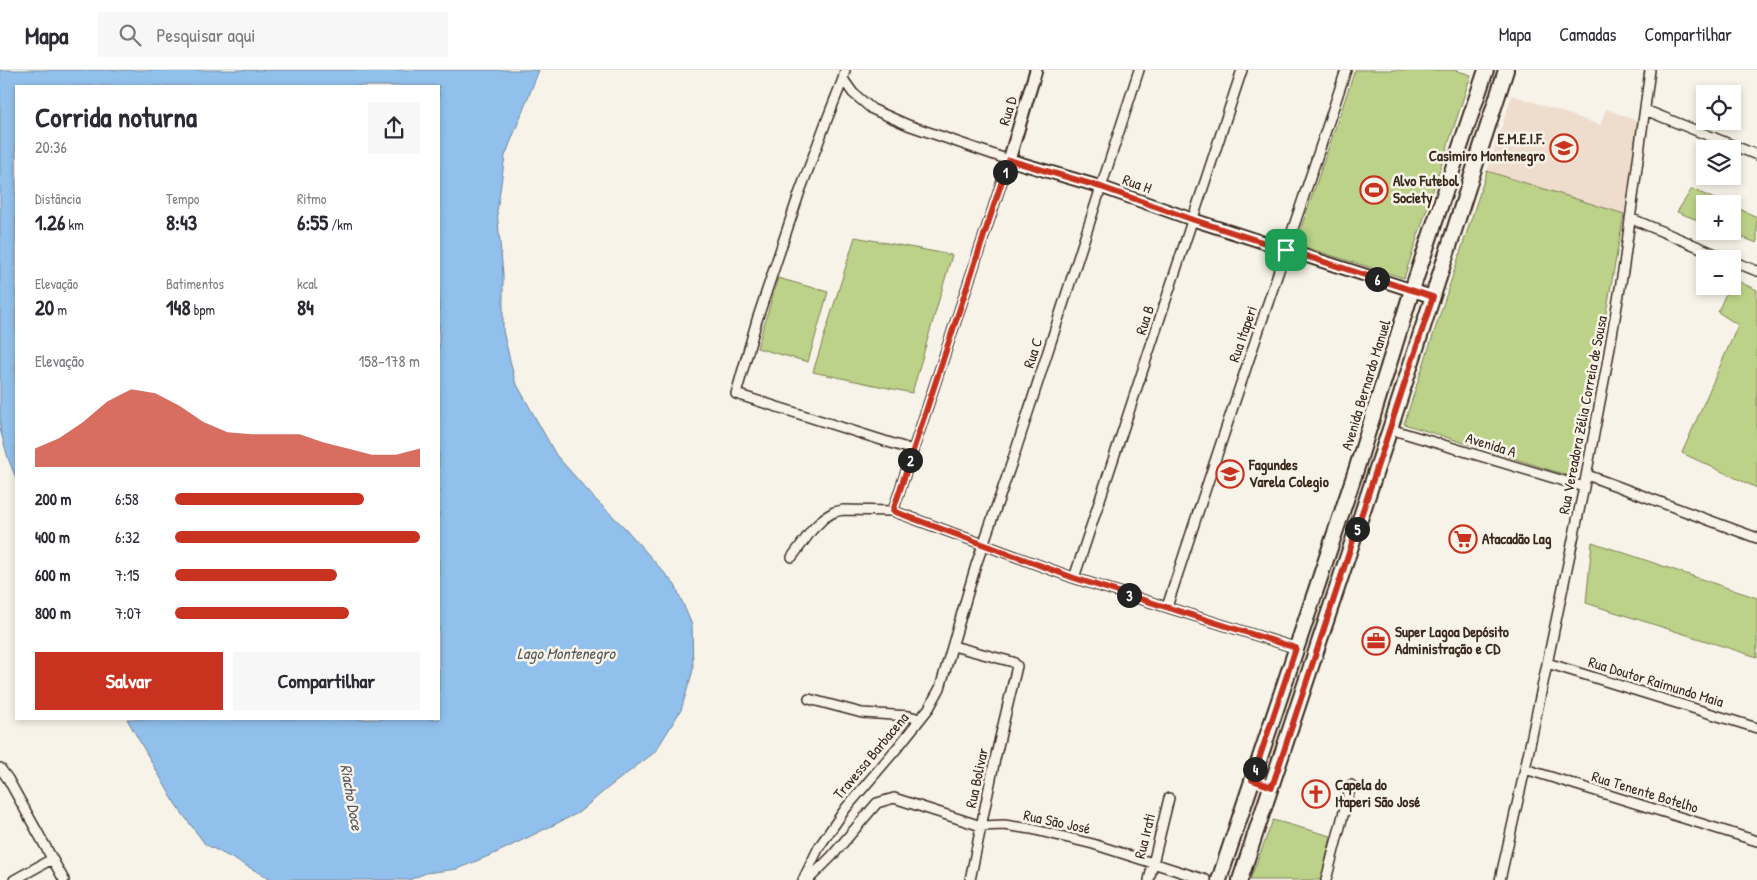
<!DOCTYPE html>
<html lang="pt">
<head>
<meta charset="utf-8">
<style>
	body { margin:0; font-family:"Patrick Hand",sans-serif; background:#f7f7f7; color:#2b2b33; height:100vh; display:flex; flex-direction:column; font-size:19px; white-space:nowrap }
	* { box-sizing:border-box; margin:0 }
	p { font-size:16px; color:#7c7c81 }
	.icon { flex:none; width:28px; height:28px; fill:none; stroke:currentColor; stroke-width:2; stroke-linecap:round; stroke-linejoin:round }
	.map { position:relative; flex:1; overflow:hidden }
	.sheet { position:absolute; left:15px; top:15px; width:425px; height:635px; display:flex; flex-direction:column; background:#fff; border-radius:0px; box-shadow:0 2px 8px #0003 }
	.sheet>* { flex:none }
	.controls { position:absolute; left:1696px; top:15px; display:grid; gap:10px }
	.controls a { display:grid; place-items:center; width:45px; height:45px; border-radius:0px; background:#fff; box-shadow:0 2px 8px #0003; font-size:25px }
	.pin { position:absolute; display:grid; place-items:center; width:42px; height:42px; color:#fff; margin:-21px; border-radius:10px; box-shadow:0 2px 8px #0006 }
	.km { position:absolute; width:25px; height:25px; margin:-12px; border-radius:50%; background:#222; color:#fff; font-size:14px; line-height:25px; text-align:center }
	.round { display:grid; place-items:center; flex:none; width:52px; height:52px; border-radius:0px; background:#f7f7f7 }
	.overview { display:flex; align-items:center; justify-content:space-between; height:85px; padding:0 20px }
	h1 { font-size:28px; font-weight:700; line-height:38px }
	.stats { display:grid; grid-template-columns:repeat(3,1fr); gap:8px; height:85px; padding:5px 20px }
	.stats div { display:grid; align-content:center }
	.stats b { font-size:21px; font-weight:700 }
	.stats small { font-size:14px; font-weight:400 }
	.stats p { font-size:14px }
	.chart { height:140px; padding:10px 20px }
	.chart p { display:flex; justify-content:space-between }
	.chart svg { width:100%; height:90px; margin-top:5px; fill:#c8321e; opacity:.7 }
	.button { display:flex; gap:10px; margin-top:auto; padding:10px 20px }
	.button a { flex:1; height:58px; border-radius:0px; background:#c8321e; color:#fff; font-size:20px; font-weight:700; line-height:58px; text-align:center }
	.button a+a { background:#f7f7f7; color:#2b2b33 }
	ul { padding:0 20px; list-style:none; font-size:16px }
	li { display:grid; grid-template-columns:80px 60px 1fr; align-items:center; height:38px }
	li i { height:12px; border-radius:6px; background:#c8321e }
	header { display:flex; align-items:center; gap:30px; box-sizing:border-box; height:70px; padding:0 25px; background:#fff; border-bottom:1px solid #e1e1e2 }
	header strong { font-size:24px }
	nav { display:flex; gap:28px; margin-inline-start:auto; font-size:18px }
	.search { width:350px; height:45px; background:#f7f7f7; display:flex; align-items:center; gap:12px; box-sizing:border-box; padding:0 18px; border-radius:0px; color:#7c7c81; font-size:19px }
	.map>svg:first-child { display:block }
</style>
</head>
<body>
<header>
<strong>Mapa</strong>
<div class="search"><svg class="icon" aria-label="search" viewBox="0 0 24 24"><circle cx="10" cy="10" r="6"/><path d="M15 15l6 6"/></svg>Pesquisar aqui</div>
<nav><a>Mapa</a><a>Camadas</a><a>Compartilhar</a></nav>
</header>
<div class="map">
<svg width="1757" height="810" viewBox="0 0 1757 810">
	<rect width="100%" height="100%" fill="#f7f3e8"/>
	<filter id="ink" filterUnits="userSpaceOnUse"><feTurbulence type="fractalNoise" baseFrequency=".02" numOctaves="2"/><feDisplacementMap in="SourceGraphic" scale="10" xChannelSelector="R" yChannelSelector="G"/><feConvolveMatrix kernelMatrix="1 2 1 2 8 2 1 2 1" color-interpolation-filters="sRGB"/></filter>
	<g filter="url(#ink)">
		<!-- built -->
		<path fill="#eedccc" d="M1512 25 1600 55 1606 39 1638 51 1624 144 1487 101Z"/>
		<!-- green -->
		<path fill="#bcd288" stroke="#7c7e53" d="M1355 0H1455L1471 5 1404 208 1301 176 1297 170Z
			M1487 101 1624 144 1576 408 1404 354Z
			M1692 119 1726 134H1705V153L1677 142Z
			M1733 136 1757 147V173L1726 161H1732Z
			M855 167 952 185 912 323 813 302Z
			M778 208 828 222 808 292 757 278Z
			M1733 209 1757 220V418L1682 383 1738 255 1718 242 1729 216H1732Z
			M1592 472 1757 528V587L1586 533Z
			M1273 750 1331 766 1321 810H1250Z"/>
		<!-- water -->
		<path fill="#91c0ec" stroke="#6f849a" d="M0 0H539L505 86 497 141 503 204V261L515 311 556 385 595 429 625 458 675 515 692 555 693 600 681 640 655 682 609 717 578 743 496 783 457 799 426 803 409 810H273L205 774 176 735 127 649H439V16H16V408L8 388 0 359Z"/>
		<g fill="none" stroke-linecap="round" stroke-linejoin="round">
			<!-- minor casing -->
			<g stroke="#3b2a1e" stroke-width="12">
				<path id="minor" d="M845 0 843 9 826 52 799 124 757 250 736 324 913 380
					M843 9 853 23 872 39 908 55 1009 90 893 441
					M1645 40 1757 85
					M1630 148 1727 189
					M1732 191 1757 201
					M1390 359 1584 417
					M1587 405 1757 468
					M792 487 812 460 824 448 834 442 843 440 893 441 1074 508 1296 578
					M1074 508 1242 0
					M1167 537C1225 357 1287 179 1346 0
					M953 576 1013 592 1017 596 995 689 970 810
					M1547 593 1757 658
					M809 629 862 643 909 646 920 649
					M0 698 8 709 64 810
					M1525 699 1757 771
					M14 810 52 789
					M803 810 819 777 846 738 898 677 929 638 940 618 976 495 1013 389 1139 0
					M808 810 832 786 877 733 894 728 981 756 1004 755 1031 759 1093 774 1206 810
					M1149 810 1169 728
					M1326 810 1351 715
					M1500 810 1525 699 1584 417 1606 300 1624 195 1650 0"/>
			</g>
			<!-- tertiary casing -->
			<g stroke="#3b2a1e" stroke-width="15">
				<path id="tertiary" d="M1036 0 1009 90 1101 117 1194 150 1433 227"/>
			</g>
			<!-- primary casing -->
			<g stroke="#3b2a1e" stroke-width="18">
				<path id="primary" d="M1219 810 1357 397 1412 220 1486 0
					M1240 810 1390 359 1506 0"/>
			</g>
			<!-- minor -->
			<use href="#minor" stroke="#f7f3e8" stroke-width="9"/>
			<!-- tertiary -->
			<use href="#tertiary" stroke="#f7f3e8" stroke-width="11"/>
			<!-- primary -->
			<use href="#primary" stroke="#f7f3e8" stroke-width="14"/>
		</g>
	</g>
	<g fill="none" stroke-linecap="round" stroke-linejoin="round" filter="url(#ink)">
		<!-- route casing -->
		<g stroke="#fff" stroke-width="10">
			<path id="route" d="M1009 90 1101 117 1194 150 1433 227 1272 717 1252 710 1296 578 1074 508 893 441Z"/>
		</g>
		<!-- route -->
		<use href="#route" stroke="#c8321e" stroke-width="6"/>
	</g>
	<!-- icons -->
	<defs>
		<g id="school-ring" transform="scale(1.4375)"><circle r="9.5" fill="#f7f3e8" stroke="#c8321e" stroke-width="1.5"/><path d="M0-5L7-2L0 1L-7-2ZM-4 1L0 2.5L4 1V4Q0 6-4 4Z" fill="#c8321e"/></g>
		<g id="stadium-ring" transform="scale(1.4375)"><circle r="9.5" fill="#f7f3e8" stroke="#c8321e" stroke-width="1.5"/><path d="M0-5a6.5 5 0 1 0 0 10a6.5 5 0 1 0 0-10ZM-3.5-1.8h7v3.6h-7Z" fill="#c8321e"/></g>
		<g id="supermarket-ring" transform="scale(1.4375)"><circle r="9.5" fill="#f7f3e8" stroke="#c8321e" stroke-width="1.5"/><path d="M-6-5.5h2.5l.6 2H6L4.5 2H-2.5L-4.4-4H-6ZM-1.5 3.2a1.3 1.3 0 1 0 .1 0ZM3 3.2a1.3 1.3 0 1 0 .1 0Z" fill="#c8321e"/></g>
		<g id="office-ring" transform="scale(1.4375)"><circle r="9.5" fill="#f7f3e8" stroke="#c8321e" stroke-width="1.5"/><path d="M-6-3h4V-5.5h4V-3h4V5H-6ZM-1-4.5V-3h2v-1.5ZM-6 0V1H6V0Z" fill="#c8321e"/></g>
		<g id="church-ring" transform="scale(1.4375)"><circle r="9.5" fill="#f7f3e8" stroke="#c8321e" stroke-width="1.5"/><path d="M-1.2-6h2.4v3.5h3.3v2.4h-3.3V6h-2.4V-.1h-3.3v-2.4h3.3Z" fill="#c8321e"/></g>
	</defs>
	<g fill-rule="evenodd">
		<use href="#school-ring" x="1564" y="78"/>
		<use href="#stadium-ring" x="1374" y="120"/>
		<use href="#school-ring" x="1230" y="404"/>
		<use href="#supermarket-ring" x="1463" y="469"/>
		<use href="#office-ring" x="1376" y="571"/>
		<use href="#church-ring" x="1316" y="724"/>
	</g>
	<g text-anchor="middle" stroke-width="5" stroke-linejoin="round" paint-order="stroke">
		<!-- street labels -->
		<g font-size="15" fill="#3b2a1e" stroke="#f7f3e8">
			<text transform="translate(1008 41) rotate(-73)" y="5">Rua D</text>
			<text transform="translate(1137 114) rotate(20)" y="5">Rua H</text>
			<text transform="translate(1145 250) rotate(-72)" y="5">Rua B</text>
			<text transform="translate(1243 264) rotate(-71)" y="5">Rua Itaperi</text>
			<text transform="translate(1033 283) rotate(-72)" y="5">Rua C</text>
			<text transform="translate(1366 315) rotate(-73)" y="5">Avenida Bernardo Manuel</text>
			<text transform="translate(1583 345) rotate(-79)" y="5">Rua Vereadora Zélia Correia de Sousa</text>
			<text transform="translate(1491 375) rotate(17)" y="5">Avenida A</text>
			<text transform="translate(1656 612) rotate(17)" y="5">Rua Doutor Raimundo Maia</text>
			<text transform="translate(871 686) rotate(-50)" y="5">Travessa Barbacena</text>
			<text transform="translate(977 708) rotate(-78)" y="5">Rua Bolivar</text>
			<text transform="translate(1645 722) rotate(17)" y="5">Rua Tenente Botelho</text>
			<text transform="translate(1057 752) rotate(12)" y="5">Rua São José</text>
			<text transform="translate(1145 766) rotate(-76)" y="5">Rua Irati</text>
		</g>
		<!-- poi labels -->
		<g font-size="15" font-weight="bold" fill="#3b2a1e" stroke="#f7f3e8" text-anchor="start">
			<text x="1545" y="74" text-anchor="end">E.M.E.I.F.<tspan x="1545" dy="17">Casimiro Montenegro</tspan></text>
			<text x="1393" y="116">Alvo Futebol<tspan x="1393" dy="17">Society</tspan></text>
			<text x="1249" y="400">Fagundes<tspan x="1249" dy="17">Varela Colegio</tspan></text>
			<text x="1482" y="474">Atacadão Lag</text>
			<text x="1395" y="567">Super Lagoa Depósito<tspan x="1395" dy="17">Administração e CD</tspan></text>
			<text x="1335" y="720">Capela do<tspan x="1335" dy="17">Itaperi São José</tspan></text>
		</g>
		<!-- water labels -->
		<g font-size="16" font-style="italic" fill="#55575c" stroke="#f7f3e8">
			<text x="566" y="589">Lago Montenegro</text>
			<text transform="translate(352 727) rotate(80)" y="6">Riacho Doce</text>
		</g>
	</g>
</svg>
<div class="controls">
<a><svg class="icon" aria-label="locate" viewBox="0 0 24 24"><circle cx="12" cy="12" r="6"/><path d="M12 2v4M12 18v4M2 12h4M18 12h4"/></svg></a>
<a><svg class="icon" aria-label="layers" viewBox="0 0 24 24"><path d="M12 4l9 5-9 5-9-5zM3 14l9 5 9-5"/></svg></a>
<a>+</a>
<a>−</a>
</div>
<div class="pin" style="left:1286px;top:180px;background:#1e9e55"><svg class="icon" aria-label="arrive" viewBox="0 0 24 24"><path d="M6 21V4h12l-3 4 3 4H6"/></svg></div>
<b class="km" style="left:1005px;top:102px">1</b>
<b class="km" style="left:910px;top:390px">2</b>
<b class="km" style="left:1129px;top:525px">3</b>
<b class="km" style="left:1255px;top:699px">4</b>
<b class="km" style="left:1357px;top:459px">5</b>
<b class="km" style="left:1377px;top:209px">6</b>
<section class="sheet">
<div class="overview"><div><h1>Corrida noturna</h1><p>20:36</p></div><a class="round"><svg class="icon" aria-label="share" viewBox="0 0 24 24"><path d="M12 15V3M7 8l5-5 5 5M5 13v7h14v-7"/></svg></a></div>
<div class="stats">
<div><p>Distância</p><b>1.26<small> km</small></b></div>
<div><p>Tempo</p><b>8:43</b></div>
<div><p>Ritmo</p><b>6:55<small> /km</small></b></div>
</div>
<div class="stats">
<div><p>Elevação</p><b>20<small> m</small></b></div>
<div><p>Batimentos</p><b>148<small> bpm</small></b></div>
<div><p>kcal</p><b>84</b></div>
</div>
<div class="chart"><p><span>Elevação</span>158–178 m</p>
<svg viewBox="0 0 160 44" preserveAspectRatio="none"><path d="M0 44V35L10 30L20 22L30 12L40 6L50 8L60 14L70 22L80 27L90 28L100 28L110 28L120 32L130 35L140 38L150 38L160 35V44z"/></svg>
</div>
<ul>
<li><b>200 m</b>6:58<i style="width:77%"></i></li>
<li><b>400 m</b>6:32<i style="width:100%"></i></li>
<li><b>600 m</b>7:15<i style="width:66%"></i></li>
<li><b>800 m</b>7:07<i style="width:71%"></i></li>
</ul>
<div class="button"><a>Salvar</a><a>Compartilhar</a></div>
</section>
</div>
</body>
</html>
